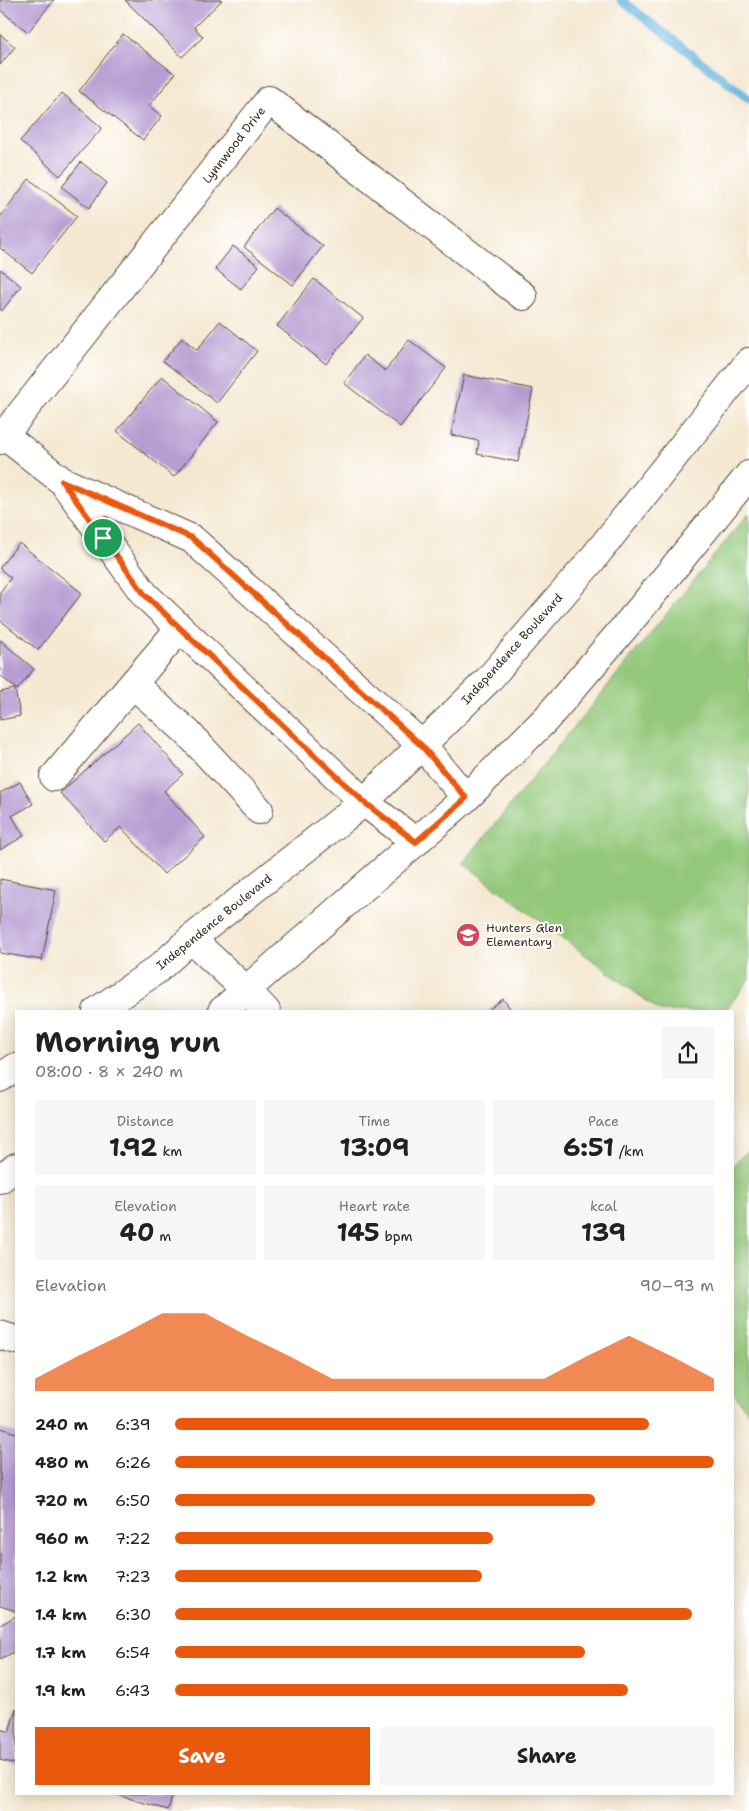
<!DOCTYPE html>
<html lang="en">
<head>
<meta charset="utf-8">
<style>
	body { margin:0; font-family:"Shantell Sans",sans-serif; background:#f6f6f6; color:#202124; height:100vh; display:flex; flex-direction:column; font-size:19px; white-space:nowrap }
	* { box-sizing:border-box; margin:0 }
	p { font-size:16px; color:#757577 }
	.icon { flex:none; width:28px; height:28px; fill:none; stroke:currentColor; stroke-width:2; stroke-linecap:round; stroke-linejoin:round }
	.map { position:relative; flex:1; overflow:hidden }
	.details { position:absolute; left:15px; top:1010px; width:719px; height:785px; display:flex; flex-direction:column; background:#fff; border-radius:0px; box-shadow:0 2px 12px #0003 }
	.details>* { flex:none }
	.pin { position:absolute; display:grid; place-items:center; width:42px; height:42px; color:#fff; margin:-21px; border:2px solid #fff; border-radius:50%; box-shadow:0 1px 5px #0007 }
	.round { display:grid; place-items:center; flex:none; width:52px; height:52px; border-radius:0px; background:#f6f6f6 }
	.overview { display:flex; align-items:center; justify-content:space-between; height:85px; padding:0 20px }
	h1 { font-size:28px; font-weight:700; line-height:38px }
	.figures { display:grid; grid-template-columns:repeat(3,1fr); gap:8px; height:85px; padding:5px 20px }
	.figures div { display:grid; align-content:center; border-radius:0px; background:#f6f6f6; text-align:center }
	.figures b { font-size:25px; font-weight:700 }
	.figures small { font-size:14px; font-weight:400 }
	.figures p { font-size:14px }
	.chart { height:140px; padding:10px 20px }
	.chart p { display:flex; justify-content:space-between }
	.chart svg { width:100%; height:90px; margin-top:5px; fill:#ea580c; opacity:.7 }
	.cta { display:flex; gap:10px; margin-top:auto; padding:10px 20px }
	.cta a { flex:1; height:58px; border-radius:0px; background:#ea580c; color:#fff; font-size:20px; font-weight:700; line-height:58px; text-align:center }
	.cta a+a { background:#f6f6f6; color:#202124 }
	ul { padding:0 20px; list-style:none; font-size:16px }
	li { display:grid; grid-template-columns:80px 60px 1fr; align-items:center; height:38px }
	li i { height:12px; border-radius:6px; background:#ea580c }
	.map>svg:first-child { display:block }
</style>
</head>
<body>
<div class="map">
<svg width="749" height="1811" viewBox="0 0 749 1811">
	<rect width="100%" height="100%" fill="#fff"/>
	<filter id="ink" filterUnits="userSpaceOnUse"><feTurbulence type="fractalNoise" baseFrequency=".02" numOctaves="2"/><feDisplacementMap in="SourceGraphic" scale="10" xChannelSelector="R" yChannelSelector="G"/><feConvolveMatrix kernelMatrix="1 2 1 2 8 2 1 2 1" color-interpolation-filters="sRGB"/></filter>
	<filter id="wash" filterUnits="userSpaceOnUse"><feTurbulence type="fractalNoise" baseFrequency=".0096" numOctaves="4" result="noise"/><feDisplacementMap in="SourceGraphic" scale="20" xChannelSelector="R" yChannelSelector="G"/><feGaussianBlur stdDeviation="1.12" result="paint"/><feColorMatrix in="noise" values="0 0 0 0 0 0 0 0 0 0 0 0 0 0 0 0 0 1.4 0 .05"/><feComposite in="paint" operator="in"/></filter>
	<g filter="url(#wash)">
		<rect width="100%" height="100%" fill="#f4e8d1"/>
		<!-- green -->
		<path fill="#93c87a" stroke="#67794c" d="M749 513V980L725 1011H660L463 863Z
			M749 1150V1414L732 1391 733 1165Z"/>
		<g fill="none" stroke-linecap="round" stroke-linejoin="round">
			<!-- stream -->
			<path stroke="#63b2dd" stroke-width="9" d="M621 0 749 99"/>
		</g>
		<g id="blocks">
			<!-- building -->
			<path fill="#b79cd2" d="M0 0H54L28 32 0 10Z
				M125 0H222L194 27 203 37 182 57Z
				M0 34 15 47 0 65Z
				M123 34 175 74 149 106 162 116 143 140 79 91Z
				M62 93 102 128 60 176 20 141Z
				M81 162 107 183 89 208 62 187Z
				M29 179 77 216 32 273 0 248V217Z
				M274 208 323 246 293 285 244 247Z
				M233 246 259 266 241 289 215 269Z
				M0 269 21 286 2 311 0 309Z
				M314 279 363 318 326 364 277 326Z
				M220 321 257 351 217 403 163 361 182 338 197 350Z
				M409 340 446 368 400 427 344 383 365 355 385 371Z
				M464 375 533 389 518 462 477 454 479 441 451 435Z
				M162 376 218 422 174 477 117 431Z
				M19 543 82 593 38 650 0 620V592L11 578 0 569V567Z
				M0 640 34 669 17 690 0 675Z
				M15 689 20 716 0 720V692Z
				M138 723 183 774 164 791 205 837 164 874 121 827 104 841 60 793Z
				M20 782 33 804 12 816 24 836 0 850V793Z
				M0 879 56 890 42 960 0 953Z
				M503 999 512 1011H487Z
				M0 1428 16 1433V1611L0 1606Z
				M16 1616V1651L0 1659V1625Z
				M16 1708V1764L0 1760V1729L9 1732Z
				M115 1794H173L168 1810Z"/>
		</g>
	</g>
	<g filter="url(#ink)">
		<use href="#blocks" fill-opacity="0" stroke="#574639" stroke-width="1"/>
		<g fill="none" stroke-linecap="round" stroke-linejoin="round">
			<!-- minor casing -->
			<g stroke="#574639" stroke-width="30">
				<path id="minor" d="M0 432 62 481 192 539 422 745 466 798
					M0 440 269 100 523 296
					M63 482 145 595 364 802 416 842
					M133 684 187 732 259 810
					M54 777 180 628
					M246 990 266 1011
					M0 1335 16 1340"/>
			</g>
			<!-- major casing -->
			<g stroke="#574639" stroke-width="30">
				<path id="major" d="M191 939 246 990
					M97 1011 158 969 191 939 364 802 488 680 591 561 749 362
					M222 1011 466 798 546 719 641 608 749 475
					M0 1078 16 1067
					M0 1179 16 1167"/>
			</g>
			<!-- minor -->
			<use href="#minor" stroke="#fff" stroke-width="28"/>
			<!-- major -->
			<use href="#major" stroke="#fff" stroke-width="28"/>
		</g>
	</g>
	<g fill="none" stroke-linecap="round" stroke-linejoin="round" filter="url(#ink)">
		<!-- route casing -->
		<g stroke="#fff" stroke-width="10">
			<path id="route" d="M62 481 192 538 422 746 466 798 416 842 364 802 145 595Z"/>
		</g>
		<!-- route -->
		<use href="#route" stroke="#ea580c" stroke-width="6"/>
	</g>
	<!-- icons -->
	<defs>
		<g id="school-disc" transform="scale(1.25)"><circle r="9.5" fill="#d1495b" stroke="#fff"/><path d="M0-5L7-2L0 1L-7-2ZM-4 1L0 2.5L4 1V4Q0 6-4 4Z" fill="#fff"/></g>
	</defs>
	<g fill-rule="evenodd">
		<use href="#school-disc" x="468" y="935"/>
	</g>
	<g text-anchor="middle" stroke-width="4" stroke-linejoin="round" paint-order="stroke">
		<!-- street labels -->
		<g font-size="12" fill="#3b2a1e" stroke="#fff">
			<text transform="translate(234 145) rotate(-52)" y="4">Lynnwood Drive</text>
			<text transform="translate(512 649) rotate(-48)" y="4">Independence Boulevard</text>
			<text transform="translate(214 922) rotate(-39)" y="4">Independence Boulevard</text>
		</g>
		<!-- poi labels -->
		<g font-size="12" fill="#3b2a1e" stroke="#fff" text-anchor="start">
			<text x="486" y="932">Hunters Glen<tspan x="486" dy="14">Elementary</tspan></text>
		</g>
	</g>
</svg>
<div class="pin" style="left:103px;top:538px;background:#1e9e55"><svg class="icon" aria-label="arrive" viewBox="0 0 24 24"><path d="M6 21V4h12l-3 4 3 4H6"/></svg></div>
<section class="details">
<div class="overview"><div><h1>Morning run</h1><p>08:00 · 8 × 240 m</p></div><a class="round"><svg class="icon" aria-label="share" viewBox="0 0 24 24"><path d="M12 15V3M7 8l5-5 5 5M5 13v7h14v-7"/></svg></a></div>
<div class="figures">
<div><p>Distance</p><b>1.92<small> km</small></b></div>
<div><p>Time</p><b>13:09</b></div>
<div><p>Pace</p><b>6:51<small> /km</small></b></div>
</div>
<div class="figures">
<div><p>Elevation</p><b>40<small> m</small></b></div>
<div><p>Heart rate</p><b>145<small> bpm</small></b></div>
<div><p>kcal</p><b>139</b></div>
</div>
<div class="chart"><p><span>Elevation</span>90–93 m</p>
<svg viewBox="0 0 160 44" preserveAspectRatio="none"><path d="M0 44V38L10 27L20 17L30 6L40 6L50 17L60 27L70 38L80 38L90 38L100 38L110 38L120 38L130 27L140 17L150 27L160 38V44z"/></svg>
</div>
<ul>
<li><b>240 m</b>6:39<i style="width:88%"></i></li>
<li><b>480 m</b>6:26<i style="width:100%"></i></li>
<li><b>720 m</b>6:50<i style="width:78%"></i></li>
<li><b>960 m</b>7:22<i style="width:59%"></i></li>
<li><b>1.2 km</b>7:23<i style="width:57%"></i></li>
<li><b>1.4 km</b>6:30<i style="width:96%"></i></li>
<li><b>1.7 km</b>6:54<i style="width:76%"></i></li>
<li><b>1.9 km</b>6:43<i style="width:84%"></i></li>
</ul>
<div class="cta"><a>Save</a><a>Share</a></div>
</section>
</div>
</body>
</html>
